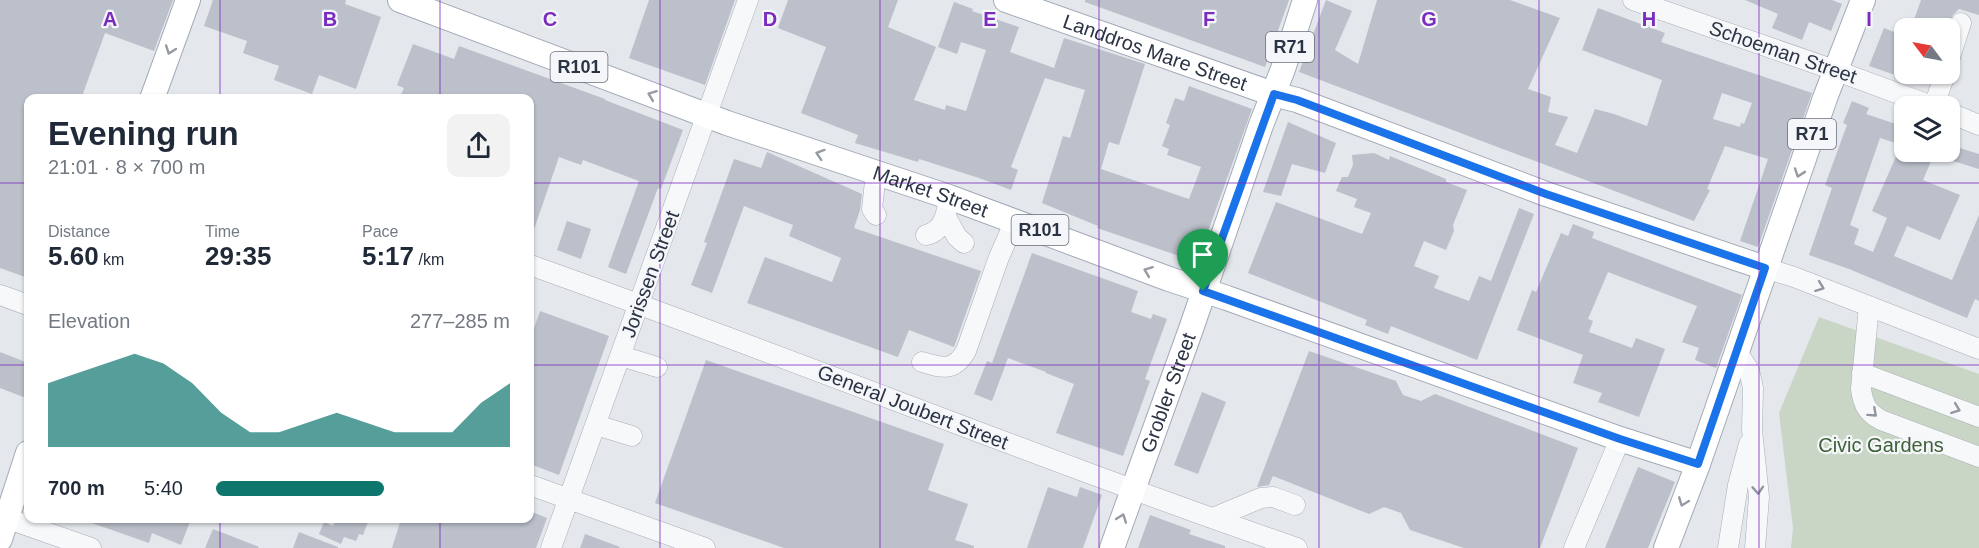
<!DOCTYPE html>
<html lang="en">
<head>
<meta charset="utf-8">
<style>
	body { margin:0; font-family:Arial,sans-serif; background:#f2f2f3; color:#1f2937; height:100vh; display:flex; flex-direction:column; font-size:22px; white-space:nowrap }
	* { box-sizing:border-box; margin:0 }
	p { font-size:20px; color:#747a83 }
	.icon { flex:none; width:33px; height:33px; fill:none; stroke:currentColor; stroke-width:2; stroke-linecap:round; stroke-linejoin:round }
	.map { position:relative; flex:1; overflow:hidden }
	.side { position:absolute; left:24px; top:94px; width:510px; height:429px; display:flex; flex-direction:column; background:#fff; border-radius:12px; box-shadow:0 2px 4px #0004 }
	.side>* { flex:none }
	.needle { width:39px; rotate:302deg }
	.fabs { position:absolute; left:1894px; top:18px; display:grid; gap:12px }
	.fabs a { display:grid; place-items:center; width:66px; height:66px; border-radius:12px; background:#fff; box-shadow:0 2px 4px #0004; font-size:30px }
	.pin { position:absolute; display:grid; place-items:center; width:51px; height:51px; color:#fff; margin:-62px -26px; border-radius:50% 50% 50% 0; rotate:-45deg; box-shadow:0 0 6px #0007 }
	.pin .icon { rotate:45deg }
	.round { display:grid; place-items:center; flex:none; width:63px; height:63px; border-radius:12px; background:#f2f2f3 }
	.summary { display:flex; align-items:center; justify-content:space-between; height:102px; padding:0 24px }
	h1 { font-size:33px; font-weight:700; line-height:45px }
	.metrics { display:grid; grid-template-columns:repeat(3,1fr); gap:9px; height:102px; padding:6px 24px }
	.metrics div { display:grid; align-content:center }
	.metrics b { font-size:26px; font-weight:700 }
	.metrics small { font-size:16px; font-weight:400 }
	.metrics p { font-size:16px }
	.chart { height:168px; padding:12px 24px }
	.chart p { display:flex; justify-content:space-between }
	.chart svg { width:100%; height:108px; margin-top:6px; fill:#0f766e; opacity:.7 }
	ul { padding:0 24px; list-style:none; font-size:20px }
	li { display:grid; grid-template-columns:96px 72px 1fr; align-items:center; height:45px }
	li i { height:15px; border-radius:8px; background:#0f766e }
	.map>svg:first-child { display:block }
</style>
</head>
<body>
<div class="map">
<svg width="1979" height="548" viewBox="0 0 1979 548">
	<rect width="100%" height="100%" fill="#e4e7ec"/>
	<!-- green -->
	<path fill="#c9d6c5" d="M1819 317 1979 374V548H1791L1793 528 1779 413Z"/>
	<!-- building -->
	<path fill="#bbc0ca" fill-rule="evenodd" d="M0 0H173L154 51 105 33 81 99H28V278L0 268Z
		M213 0H346L345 4 381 17 356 89 319 75 312 94 274 80 279 66 243 53 247 41 204 26Z
		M649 0H735L705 85 629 58Z
		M788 0H898L888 27 936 47 914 100 945 110 946 105 966 111 986 50 961 42 957 54 938 47 954 2 973 9 972 11 1019 27 1010 52 1054 68 1064 38 1145 64 1119 145 1109 142 1101 169 1189 199 1201 167 1167 155 1169 149 1162 146 1170 125 1166 123 1175 98 1184 101 1189 86 1252 109 1197 262 1097 228 1098 226 1042 203 1063 136 1070 138 1085 90 1045 78 1011 167 1018 170 1011 190 979 178 919 159 918 162 855 143 858 135 801 113 826 47 778 28Z
		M1085 0H1289L1265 67 1085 2Z
		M1326 0 1352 11 1335 50 1358 64 1377 0H1510L1560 18 1528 89 1551 97 1548 112 1568 117 1555 145 1577 153 1595 109 1614 114 1647 126 1662 80 1582 50 1598 8 1665 33 1661 42 1812 93 1758 247 1740 241 1768 159 1725 146 1707 189 1710 190 1694 221 1299 72ZM1722 93 1752 103 1744 124 1741 123 1740 127 1713 119Z
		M1745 0H1832L1842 4 1831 31 1809 22 1802 40 1772 28 1778 14Z
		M1921 0H1979V15L1959 9 1953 15 1947 28H1911Z
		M1884 28 1904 36 1894 60 1903 64 1898 76 1869 66Z
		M413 44 454 59 459 46 605 99V100L683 130 661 189 658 188 626 274 608 267 639 181 583 160 581 165 559 157 531 238 530 237V99H399L404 88 397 85Z
		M1852 101 1869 108 1866 114 1905 127V146L1880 138 1850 225 1859 229 1854 244 1873 252 1887 218 1872 211 1898 152H1935L1923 180 1960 195 1940 240 1907 226 1894 256 1952 280 1979 215V301L1975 299 1967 318 1849 269 1809 255 1832 188 1825 185 1847 125 1843 123Z
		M1288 122 1336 143 1325 173 1292 164 1281 196 1263 192Z
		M1950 145 1979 154V169L1950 160Z
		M767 152 862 194 860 210 854 228 981 271 954 347 909 330 898 357 747 303 765 257 832 282 841 258 789 236 793 225 744 206 712 293 691 285 707 243 704 242 734 159 761 168Z
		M1374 153 1389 160 1390 156 1446 179V182L1467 190 1453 225 1454 231 1446 250 1424 241 1414 266 1439 276 1434 288 1469 301 1479 276 1491 281 1519 208 1534 214 1477 360 1391 326 1388 334 1365 325 1367 320 1248 273 1276 202 1362 234 1371 213 1354 207 1357 199 1336 191 1342 177H1348L1353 165 1352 155Z
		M567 221 591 229 581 259 557 250Z
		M1573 224 1594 232 1592 238 1742 295 1716 368 1695 360 1699 348 1682 342 1697 306 1608 272 1588 319 1593 321 1589 332 1632 348 1636 338 1665 349 1639 417 1598 402 1602 393 1573 383 1583 355 1517 330 1532 290 1536 292 1561 233 1568 236Z
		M1032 253 1138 291 1131 312 1151 319 1153 314 1167 319 1145 379 1150 381 1123 456 1056 433 1074 384 1046 373V372L1008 358 992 401 974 394 987 361 992 363Z
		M540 311 609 336 559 475 530 464V340Z
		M1309 351 1396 381 1403 395 1421 401 1435 394 1578 448 1540 548H1464L1410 530 1401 513 1384 507 1369 514 1273 476 1269 485 1257 487Z
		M0 352 28 363V391L26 398 0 388Z
		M706 360 944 444 928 490 968 504 955 540 974 546V548H784L655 503Z
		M1202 392 1226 402 1198 474 1174 465Z
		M1638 467 1675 482 1648 548H1605Z
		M1048 487 1077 497 1080 487 1102 495 1083 548H1027Z
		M530 511 547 518 536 548H392L401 519H530Z
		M1150 515 1191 530 1189 534 1225 546V548H1138Z
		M86 519H191L181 545 152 533 149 543 86 521Z
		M336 519H369L363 535 359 534 356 541 344 537 341 544 319 534 324 522 333 526Z
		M213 529 259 547 258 548H205Z
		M299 532 338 547V548H293Z
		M585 534 620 547 619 548H580Z"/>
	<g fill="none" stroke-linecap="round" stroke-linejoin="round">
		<!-- minor casing -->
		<g stroke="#a9aeb7" stroke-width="21">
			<path id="minor" d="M1633 0 1837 71 1932 106
				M1950 57 1961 23
				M1934 106 1945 74
				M1950 113 1979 125
				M876 172 872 209 876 215
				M946 217 957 237 964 243
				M926 235C944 231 947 213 949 197
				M530 265C787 356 1039 459 1297 548
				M1765 268 1794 277 1979 349
				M0 295 28 305
				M1869 306 1861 389C1863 405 1868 413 1881 420L1979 457
				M1737 352 1749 370 1753 388 1752 430 1759 497 1755 548
				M621 356 657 367
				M922 362C942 368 954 372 966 351L999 257 1015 221
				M1862 373 1979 417
				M596 425 632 436
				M530 485 705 548
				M0 516 91 548
				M1213 518 1261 498 1273 497 1295 505
				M551 548 748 0
				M1574 548 1620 439
				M1728 548 1738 485 1749 444"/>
		</g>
		<!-- major casing -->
		<g stroke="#a3abb8" stroke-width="26">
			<g id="major">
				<path id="s1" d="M400 0 727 123 949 197 1169 279 1227 298 1620 439 1698 464"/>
				<path id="s2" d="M1006 0 1273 94 1297 100 1546 194 1765 268"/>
				<path d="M152 99 188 0"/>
				<path d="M0 539 28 453"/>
				<path id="s3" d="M1112 548 1191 329 1261 125 1283 69 1305 0"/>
				<path d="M1666 548 1698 464 1825 98 1863 0"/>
			</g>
		</g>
		<!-- minor -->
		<use href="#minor" stroke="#f7f8fa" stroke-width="20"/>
		<!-- major -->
		<use href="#major" stroke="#fff" stroke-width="24"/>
	</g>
	<!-- one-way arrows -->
	<defs><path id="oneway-chevron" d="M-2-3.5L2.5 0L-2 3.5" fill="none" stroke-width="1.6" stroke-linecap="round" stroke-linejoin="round" transform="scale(1.5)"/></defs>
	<g stroke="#959aa2">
		<use href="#oneway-chevron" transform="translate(170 50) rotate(110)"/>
		<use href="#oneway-chevron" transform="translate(652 95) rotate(-159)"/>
		<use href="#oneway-chevron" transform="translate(820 154) rotate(-162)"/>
		<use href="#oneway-chevron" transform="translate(1799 173) rotate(109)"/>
		<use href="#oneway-chevron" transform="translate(1148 271) rotate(-159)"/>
		<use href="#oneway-chevron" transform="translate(1683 502) rotate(111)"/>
		<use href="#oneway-chevron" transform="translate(1122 518) rotate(-70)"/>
	</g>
	<g stroke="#9196a0">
		<use href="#oneway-chevron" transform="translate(1820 287) rotate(21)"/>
		<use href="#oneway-chevron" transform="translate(1956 409) rotate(21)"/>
		<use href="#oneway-chevron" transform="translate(1873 413) rotate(42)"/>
		<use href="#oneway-chevron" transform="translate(1758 490) rotate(86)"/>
	</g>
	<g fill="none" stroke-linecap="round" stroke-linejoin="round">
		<!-- route casing -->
		<g stroke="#fff" stroke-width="12">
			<path id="route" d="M1274 94 1297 100 1546 194 1765 268 1698 464 1620 439 1203 291Z"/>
		</g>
		<!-- route -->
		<use href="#route" stroke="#1a73e8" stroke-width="8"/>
	</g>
	<!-- grid -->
	<path fill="none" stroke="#7b2cbf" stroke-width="1.5" stroke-opacity="0.55" d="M220 0V99M440 0V99M660 0V548M880 0V548M1099 0V548M1319 0V548M1539 0V548M1759 0V548M0 183H28M530 183H1979M0 365H28M530 365H1979M220 519V548M440 519V548"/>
	<g text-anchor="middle" stroke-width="4.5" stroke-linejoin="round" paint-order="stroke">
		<!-- shield labels -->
		<g fill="#f4f6f9" stroke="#676e7b" stroke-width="1.5">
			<rect x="1266" y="32" width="48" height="30" rx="4.5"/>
			<rect x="550.5" y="52" width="57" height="30" rx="4.5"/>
			<rect x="1788" y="119" width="48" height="30" rx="4.5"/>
			<rect x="1011.5" y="215" width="57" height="30" rx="4.5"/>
		</g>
		<g font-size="18" font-weight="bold" fill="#2b3445">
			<text x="1290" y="53">R71</text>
			<text x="579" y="73">R101</text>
			<text x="1812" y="140">R71</text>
			<text x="1040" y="236">R101</text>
		</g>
		<!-- street labels -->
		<g font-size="20" fill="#2b3445" stroke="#f4f6f9">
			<text dy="7" stroke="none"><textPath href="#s2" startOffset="158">Landdros Mare Street</textPath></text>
			<text transform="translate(1783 52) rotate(19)" y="7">Schoeman Street</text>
			<text dy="7" stroke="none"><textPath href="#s1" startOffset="564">Market Street</textPath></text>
			<text transform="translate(650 274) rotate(-70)" y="7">Jorissen Street</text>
			<text dy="7" stroke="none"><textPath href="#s3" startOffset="165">Grobler Street</textPath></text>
			<text transform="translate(913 407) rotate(21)" y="7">General Joubert Street</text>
		</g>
		<!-- park labels -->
		<g font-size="20" fill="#3f6138" stroke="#f4f6f9">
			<text x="1881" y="452">Civic Gardens</text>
		</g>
	</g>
	<g font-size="20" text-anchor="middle" font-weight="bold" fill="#7b2cbf" stroke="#f4f6f9" stroke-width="4.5" stroke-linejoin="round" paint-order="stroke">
		<text x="110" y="26">A</text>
		<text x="330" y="26">B</text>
		<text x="550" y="26">C</text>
		<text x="770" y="26">D</text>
		<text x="990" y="26">E</text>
		<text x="1209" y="26">F</text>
		<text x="1429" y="26">G</text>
		<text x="1649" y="26">H</text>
		<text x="1869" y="26">I</text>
	</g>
</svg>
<div class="fabs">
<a><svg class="needle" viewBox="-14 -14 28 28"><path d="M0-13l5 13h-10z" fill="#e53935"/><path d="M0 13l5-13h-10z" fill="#747a83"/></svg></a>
<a><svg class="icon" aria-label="layers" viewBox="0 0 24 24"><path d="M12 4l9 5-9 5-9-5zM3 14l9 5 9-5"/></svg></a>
</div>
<div class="pin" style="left:1203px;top:291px;background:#1e9e55"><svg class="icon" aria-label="arrive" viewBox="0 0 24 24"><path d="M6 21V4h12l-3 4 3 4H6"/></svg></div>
<section class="side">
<div class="summary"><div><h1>Evening run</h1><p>21:01 · 8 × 700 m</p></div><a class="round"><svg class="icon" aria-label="share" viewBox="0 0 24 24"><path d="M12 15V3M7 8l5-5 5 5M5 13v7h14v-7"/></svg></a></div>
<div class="metrics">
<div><p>Distance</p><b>5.60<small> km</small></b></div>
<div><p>Time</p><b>29:35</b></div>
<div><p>Pace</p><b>5:17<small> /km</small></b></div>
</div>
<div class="chart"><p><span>Elevation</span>277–285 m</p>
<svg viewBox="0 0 160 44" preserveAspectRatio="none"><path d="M0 44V18L10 14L20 10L30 6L40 10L50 18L60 30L70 38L80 38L90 34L100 30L110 34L120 38L130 38L140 38L150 26L160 18V44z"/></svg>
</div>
<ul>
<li><b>700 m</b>5:40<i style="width:57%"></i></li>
</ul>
</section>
</div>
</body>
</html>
